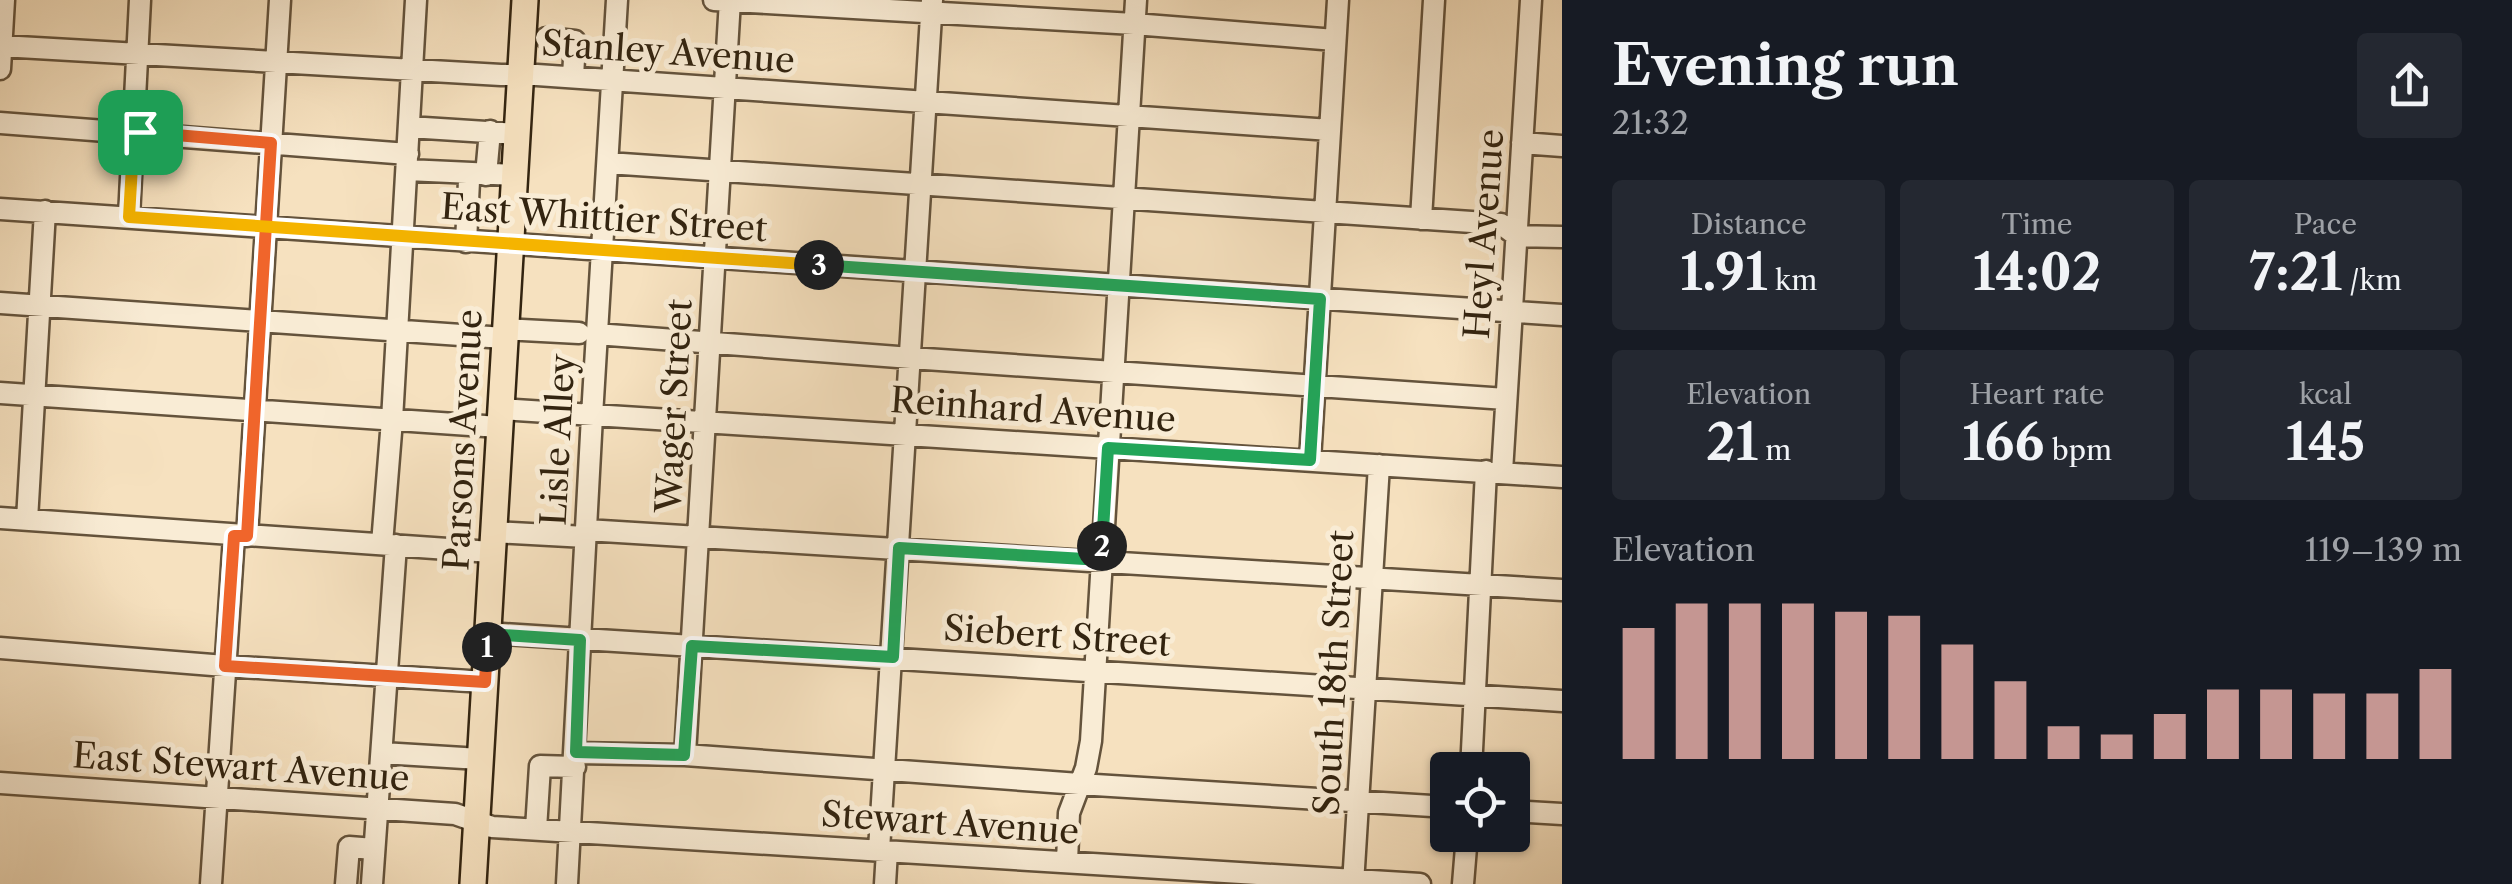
<!DOCTYPE html>
<html lang="en">
<head>
<meta charset="utf-8">
<style>
	body { margin:0; font-family:"Libre Caslon Text",serif; background:#242831; color:#f1f3f6; height:100vh; display:flex; flex-direction:column; font-size:38px; white-space:nowrap }
	* { box-sizing:border-box; margin:0 }
	p { font-size:32px; color:#9ea1a6 }
	.icon { flex:none; width:55px; height:55px; fill:none; stroke:currentColor; stroke-width:2; stroke-linecap:round; stroke-linejoin:round }
	.map { position:relative; flex:1; overflow:hidden }
	.details { display:flex; flex-direction:column; background:#171b24; width:950px }
	.details>* { flex:none }
	.tools { position:absolute; left:1430px; top:752px; display:grid; gap:20px }
	.tools a { display:grid; place-items:center; width:100px; height:100px; border-radius:10px; background:#171b24; box-shadow:0 2px 8px #0004; font-size:50px }
	.pin { position:absolute; display:grid; place-items:center; width:85px; height:85px; color:#fff; margin:-42px; border-radius:20px; box-shadow:0 5px 15px #0006 }
	.km { position:absolute; width:50px; height:50px; margin:-25px; border-radius:50%; background:#222; color:#fff; font-size:28px; line-height:50px; text-align:center }
	.round { display:grid; place-items:center; flex:none; width:105px; height:105px; border-radius:10px; background:#242831 }
	.headline { display:flex; align-items:center; justify-content:space-between; height:170px; padding:0 50px }
	h1 { font-size:55px; font-weight:700; line-height:75px }
	.metrics { display:grid; grid-template-columns:repeat(3,1fr); gap:15px; height:170px; padding:10px 50px }
	.metrics div { display:grid; align-content:center; border-radius:10px; background:#242831; text-align:center }
	.metrics b { font-size:50px; font-weight:700 }
	.metrics small { font-size:28px; font-weight:400 }
	.metrics p { font-size:28px }
	.chart { height:280px; padding:20px 50px }
	.chart p { display:flex; justify-content:space-between }
	.chart svg { width:100%; height:180px; margin-top:10px; stroke:#c59692; stroke-width:6 }
	main { display:flex; flex:1; min-height:0 }
	.map>svg:first-child { display:block }
</style>
</head>
<body>
<main>
<div class="map">
<svg width="1562" height="884" viewBox="0 0 1562 884">
	<rect width="100%" height="100%" fill="#f6e1bf"/>
	<filter id="stains"><feTurbulence type="fractalNoise" baseFrequency=".002" numOctaves="4"/><feColorMatrix values="0 0 0 0 .2 0 0 0 0 .09 0 0 0 0 .02 0 0 0 .5 -.17"/></filter>
	<radialGradient id="worn" r=".72"><stop offset=".6" stop-color="#630" stop-opacity="0"/><stop offset="1" stop-color="#630" stop-opacity=".3"/></radialGradient>
	<g fill="none" stroke-linecap="round" stroke-linejoin="round">
		<!-- minor casing -->
		<g stroke="#64533c" stroke-width="25">
			<path id="minor" d="M714 0 1134 24 1335 40
				M546 38 575 41 573 77
				M1 46 501 75H537L1330 130
				M0 69 4 0
				M0 123 408 154
				M409 127 517 134
				M1522 143 1562 146
				M608 163 1501 224 1517 236 1562 237
				M407 170 514 175
				M486 175 490 131
				M0 209 1562 315
				M129 217 140 0
				M1421 219 1434 0
				M466 242 469 181
				M0 303 504 338
				M505 329 579 333
				M596 334 911 358 1506 399
				M0 393 499 427
				M500 409 1562 477
				M1310 460 1338 0
				M1502 472 1531 0
				M0 518 491 552
				M27 520 45 211
				M586 530 1562 590
				M492 532 586 537
				M247 536 280 0
				M382 544 392 420 416 0
				M487 633 1562 701
				M0 648 225 666 485 682
				M382 753 480 759
				M576 753 685 755 1079 784 1448 807
				M685 755 730 0
				M1471 770 1486 471
				M0 783 455 814 492 827 1420 884
				M1512 811 1562 814
				M536 829 540 766 575 767
				M879 850 932 0
				M1067 862 1069 813 1086 768 1091 741 1136 0
				M211 884 234 536
				M346 884 349 847 374 849
				M372 884 396 545
				M567 884 592 416 617 0
				M885 884 887 851
				M1353 884 1379 465
				M1463 884 1467 835"/>
		</g>
		<!-- major casing -->
		<g stroke="#332410" stroke-width="30">
			<path id="major" d="M473 884 525 0"/>
		</g>
		<!-- minor -->
		<use href="#minor" stroke="#f9ecd5" stroke-width="20"/>
		<!-- major -->
		<use href="#major" stroke="#f6e1bf" stroke-width="25"/>
	</g>
	<g fill="none" stroke-linecap="round" stroke-linejoin="round">
		<!-- split-1 casing -->
		<g stroke="#fff" stroke-width="20">
			<path id="split-1" d="M140 132 271 143 247 536H234L225 666 485 682 487 647"/>
		</g>
		<!-- split-2 casing -->
		<g stroke="#fff" stroke-width="20">
			<path id="split-2" d="M487 647V634L580 640 576 752 684 755 692 646 893 657 899 548 1102 560V546"/>
		</g>
		<!-- split-3 casing -->
		<g stroke="#fff" stroke-width="20">
			<path id="split-3" d="M819 265 1320 299 1310 460 1108 448 1102 546"/>
		</g>
		<!-- split-4 casing -->
		<g stroke="#fff" stroke-width="20">
			<path id="split-4" d="M140 132H134L129 217 819 265"/>
		</g>
		<!-- split-1 -->
		<use href="#split-1" stroke="#f0652b" stroke-width="12"/>
		<!-- split-2 -->
		<use href="#split-2" stroke="#22a559" stroke-width="12"/>
		<!-- split-3 -->
		<use href="#split-3" stroke="#22a559" stroke-width="12"/>
		<!-- split-4 -->
		<use href="#split-4" stroke="#f5b400" stroke-width="12"/>
	</g>
	<g text-anchor="middle" stroke-width="10" stroke-linejoin="round" paint-order="stroke">
		<!-- street labels -->
		<g font-size="35" fill="#332410" stroke="#f9ecd5">
			<text transform="translate(668 52) rotate(4)" y="12">Stanley Avenue</text>
			<text transform="translate(604 218) rotate(4)" y="12">East Whittier Street</text>
			<text transform="translate(1484 234) rotate(-86)" y="12">Heyl Avenue</text>
			<text transform="translate(674 406) rotate(-87)" y="12">Wager Street</text>
			<text transform="translate(1033 410) rotate(4)" y="12">Reinhard Avenue</text>
			<text transform="translate(463 440) rotate(-87)" y="12">Parsons Avenue</text>
			<text transform="translate(558 440) rotate(-87)" y="12">Lisle Alley</text>
			<text transform="translate(1057 636) rotate(4)" y="12">Siebert Street</text>
			<text transform="translate(1334 673) rotate(-87)" y="12">South 18th Street</text>
			<text transform="translate(241 767) rotate(4)" y="12">East Stewart Avenue</text>
			<text transform="translate(950 823) rotate(4)" y="12">Stewart Avenue</text>
		</g>
	</g>
	<rect width="100%" height="100%" filter="url(#stains)"/>
	<rect width="100%" height="100%" fill="url(#worn)"/>
</svg>
<div class="tools">
<a><svg class="icon" aria-label="locate" viewBox="0 0 24 24"><circle cx="12" cy="12" r="6"/><path d="M12 2v4M12 18v4M2 12h4M18 12h4"/></svg></a>
</div>
<div class="pin" style="left:140px;top:132px;background:#1e9e55"><svg class="icon" aria-label="arrive" viewBox="0 0 24 24"><path d="M6 21V4h12l-3 4 3 4H6"/></svg></div>
<b class="km" style="left:487px;top:647px">1</b>
<b class="km" style="left:1102px;top:546px">2</b>
<b class="km" style="left:819px;top:265px">3</b>
</div>
<section class="details">
<div class="headline"><div><h1>Evening run</h1><p>21:32</p></div><a class="round"><svg class="icon" aria-label="share" viewBox="0 0 24 24"><path d="M12 15V3M7 8l5-5 5 5M5 13v7h14v-7"/></svg></a></div>
<div class="metrics">
<div><p>Distance</p><b>1.91<small> km</small></b></div>
<div><p>Time</p><b>14:02</b></div>
<div><p>Pace</p><b>7:21<small> /km</small></b></div>
</div>
<div class="metrics">
<div><p>Elevation</p><b>21<small> m</small></b></div>
<div><p>Heart rate</p><b>166<small> bpm</small></b></div>
<div><p>kcal</p><b>145</b></div>
</div>
<div class="chart"><p><span>Elevation</span>119–139 m</p>
<svg viewBox="0 0 160 44" preserveAspectRatio="none"><path d="M5 44V12M15 44V6M25 44V6M35 44V6M45 44V8M55 44V9M65 44V16M75 44V25M85 44V36M95 44V38M105 44V33M115 44V27M125 44V27M135 44V28M145 44V28M155 44V22"/></svg>
</div>
</section>
</main>
</body>
</html>
